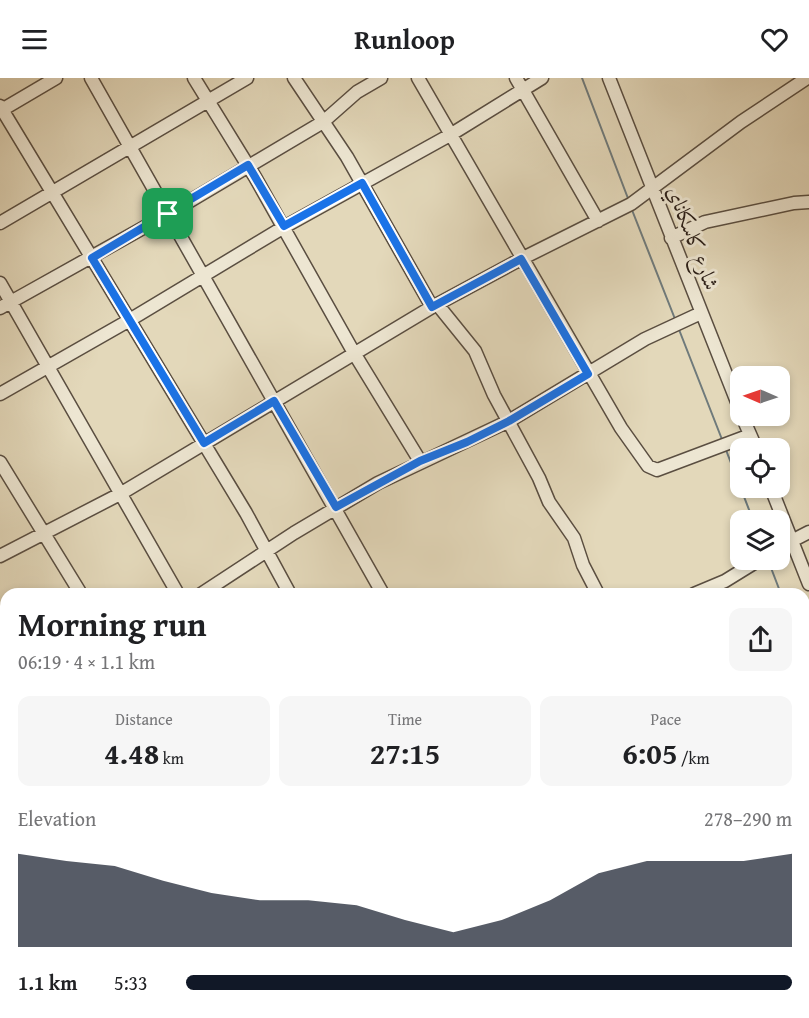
<!DOCTYPE html>
<html lang="en">
<head>
<meta charset="utf-8">
<style>
	body { margin:0; font-family:"Gentium Book Plus",Amiri,serif; background:#f6f6f6; color:#202124; height:100vh; display:flex; flex-direction:column; font-size:22px; white-space:nowrap }
	* { box-sizing:border-box; margin:0 }
	p { font-size:20px; color:#757577 }
	.icon { flex:none; width:33px; height:33px; fill:none; stroke:currentColor; stroke-width:2; stroke-linecap:round; stroke-linejoin:round }
	.map { position:relative; flex:1; overflow:hidden }
	.sheet { position:absolute; left:0px; top:510px; width:810px; height:430px; display:flex; flex-direction:column; background:#fff; border-radius:18px 18px 0 0; box-shadow:0 3px 9px #0003 }
	.sheet>* { flex:none }
	.needle { width:39px; rotate:272deg }
	.fabs { position:absolute; left:730px; top:288px; display:grid; gap:12px }
	.fabs a { display:grid; place-items:center; width:60px; height:60px; border-radius:12px; background:#fff; box-shadow:0 3px 9px #0003; font-size:30px }
	.pin { position:absolute; display:grid; place-items:center; width:51px; height:51px; color:#fff; margin:-26px; border-radius:12px; box-shadow:0 3px 9px #0006 }
	.round { display:grid; place-items:center; flex:none; width:63px; height:63px; border-radius:12px; background:#f6f6f6 }
	.summary { display:flex; align-items:center; justify-content:space-between; height:102px; padding:0 18px }
	h1 { font-size:33px; font-weight:600; line-height:45px }
	.metrics { display:grid; grid-template-columns:repeat(3,1fr); gap:9px; height:102px; padding:6px 18px }
	.metrics div { display:grid; align-content:center; border-radius:12px; background:#f6f6f6; text-align:center }
	.metrics b { font-size:30px; font-weight:600 }
	.metrics small { font-size:16px; font-weight:400 }
	.metrics p { font-size:16px }
	.chart { height:168px; padding:12px 18px }
	.chart p { display:flex; justify-content:space-between }
	.chart svg { width:100%; height:108px; margin-top:6px; fill:#111827; opacity:.7 }
	ul { padding:0 18px; list-style:none; font-size:20px }
	li { display:grid; grid-template-columns:96px 72px 1fr; align-items:center; height:45px }
	li i { height:15px; border-radius:8px; background:#111827 }
	header { display:flex; justify-content:space-between; align-items:center; height:78px; padding:0 18px; background:#fff; font-size:27px; font-weight:600 }
	.map>svg:first-child { display:block }
</style>
</head>
<body>
<header><svg class="icon" aria-label="menu" viewBox="0 0 24 24"><path d="M4 6h16M4 12h16M4 18h16"/></svg>Runloop<svg class="icon" aria-label="heart" viewBox="0 0 24 24"><path d="M12 20l-8-8c-3-5 5-10 8-4 3-6 11-1 8 4z"/></svg></header>
<div class="map">
<svg width="809" height="940" viewBox="0 0 809 940">
	<rect width="100%" height="100%" fill="#e3d8ba"/>
	<filter id="stains"><feTurbulence type="fractalNoise" baseFrequency=".00333" numOctaves="4"/><feColorMatrix values="0 0 0 0 .2 0 0 0 0 .09 0 0 0 0 .02 0 0 0 .5 -.17"/></filter>
	<radialGradient id="worn" r=".72"><stop offset=".6" stop-color="#630" stop-opacity="0"/><stop offset="1" stop-color="#630" stop-opacity=".3"/></radialGradient>
	<g fill="none" stroke-linecap="round" stroke-linejoin="round">
		<!-- stream -->
		<path stroke="#6f7a7b" stroke-width="2" d="M582 0 629 123
			M632 132 675 241
			M678 249 723 364
			M726 372 753 442
			M768 482 781 516
			M804 575 809 588"/>
		<!-- minor casing -->
		<g stroke="#5a4e41" stroke-width="15">
			<path id="minor" d="M91 0 383 516
				M194 0 255 99 354 275 420 383
				M294 0 347 79 432 229
				M418 0 621 350 648 388 657 392 750 357
				M516 0 598 143
				M609 0 741 334
				M0 28 246 435 290 516
				M0 33 56 0
				M0 145 247 0
				M671 160 705 144 794 125 809 124
				M0 205 178 516
				M437 226 475 273 494 317 539 400 549 424 574 460 583 487 598 516
				M0 230 168 136 323 44 357 14 381 0
				M0 316 128 243 284 149 450 57 542 0
				M742 338 756 370
				M0 384 81 516
				M771 410 809 506
				M780 469 809 454
				M0 478 120 416 432 229 521 181 631 126 741 44 807 0
				M201 516 294 455 378 405 509 343 645 261 701 235
				M694 516 725 503 759 482
				M0 560 6 570
				M804 601 809 597
				M0 635 6 631
				M0 731 6 741
				M0 782 6 778
				M804 818 809 815
				M0 906 6 902
				M111 934 114 940
				M319 934 322 940
				M192 940 200 934
				M615 940 624 934"/>
		</g>
		<!-- minor -->
		<use href="#minor" stroke="#ede6d2" stroke-width="12"/>
	</g>
	<g fill="none" stroke-linecap="round" stroke-linejoin="round">
		<!-- route casing -->
		<g stroke="#fff" stroke-width="12">
			<path id="route" d="M248 87 284 148 362 105 432 229 521 181 588 296 509 343 467 364 420 383 336 429 274 323 204 365 92 180Z"/>
		</g>
		<!-- route -->
		<use href="#route" stroke="#1a73e8" stroke-width="8"/>
	</g>
	<g text-anchor="middle" stroke-width="6" stroke-linejoin="round" paint-order="stroke">
		<!-- street labels -->
		<g font-size="21" fill="#2c2019" stroke="#ede6d2">
			<text transform="translate(693 160) rotate(69)" y="7">شارع كاسكاناي</text>
		</g>
	</g>
	<rect width="100%" height="100%" filter="url(#stains)"/>
	<rect width="100%" height="100%" fill="url(#worn)"/>
</svg>
<div class="fabs">
<a><svg class="needle" viewBox="-14 -14 28 28"><path d="M0-13l5 13h-10z" fill="#e53935"/><path d="M0 13l5-13h-10z" fill="#757577"/></svg></a>
<a><svg class="icon" aria-label="locate" viewBox="0 0 24 24"><circle cx="12" cy="12" r="6"/><path d="M12 2v4M12 18v4M2 12h4M18 12h4"/></svg></a>
<a><svg class="icon" aria-label="layers" viewBox="0 0 24 24"><path d="M12 4l9 5-9 5-9-5zM3 14l9 5 9-5"/></svg></a>
</div>
<div class="pin" style="left:168px;top:136px;background:#1e9e55"><svg class="icon" aria-label="arrive" viewBox="0 0 24 24"><path d="M6 21V4h12l-3 4 3 4H6"/></svg></div>
<section class="sheet">
<div class="summary"><div><h1>Morning run</h1><p>06:19 · 4 × 1.1 km</p></div><a class="round"><svg class="icon" aria-label="share" viewBox="0 0 24 24"><path d="M12 15V3M7 8l5-5 5 5M5 13v7h14v-7"/></svg></a></div>
<div class="metrics">
<div><p>Distance</p><b>4.48<small> km</small></b></div>
<div><p>Time</p><b>27:15</b></div>
<div><p>Pace</p><b>6:05<small> /km</small></b></div>
</div>
<div class="chart"><p><span>Elevation</span>278–290 m</p>
<svg viewBox="0 0 160 44" preserveAspectRatio="none"><path d="M0 44V6L10 9L20 11L30 17L40 22L50 25L60 25L70 27L80 33L90 38L100 33L110 25L120 14L130 9L140 9L150 9L160 6V44z"/></svg>
</div>
<ul>
<li><b>1.1 km</b>5:33<i style="width:100%"></i></li>
</ul>
</section>
</div>
</body>
</html>
